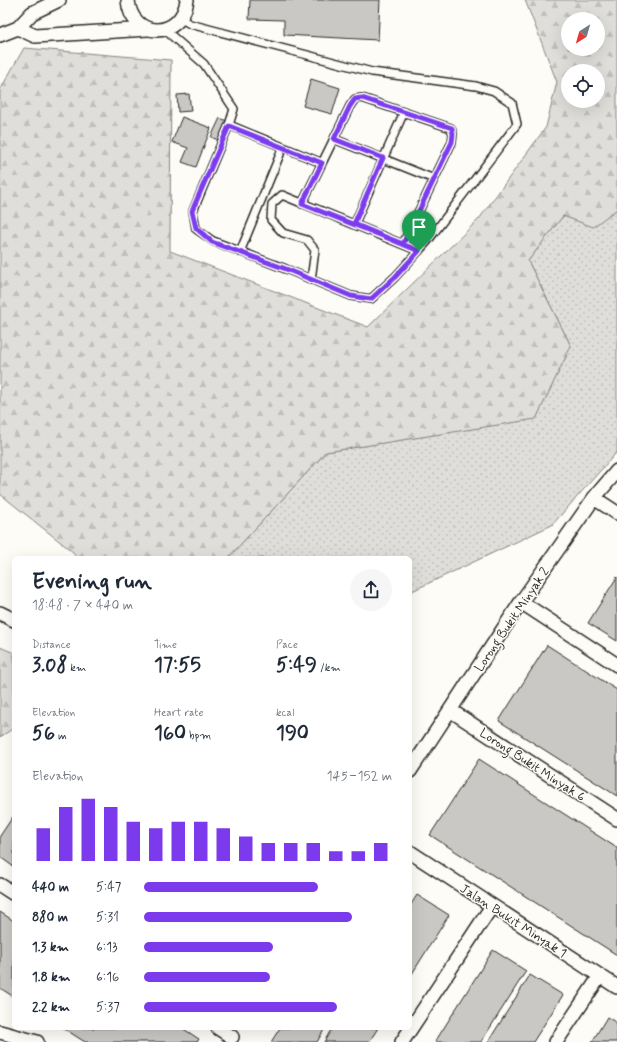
<!DOCTYPE html>
<html lang="en">
<head>
<meta charset="utf-8">
<style>
	body { margin:0; font-family:Mynerve,sans-serif; background:#f6f6f7; color:#1f2937; height:100vh; display:flex; flex-direction:column; font-size:15px; white-space:nowrap }
	* { box-sizing:border-box; margin:0 }
	p { font-size:13px; color:#747a83 }
	.icon { flex:none; width:22px; height:22px; fill:none; stroke:currentColor; stroke-width:2; stroke-linecap:round; stroke-linejoin:round }
	.map { position:relative; flex:1; overflow:hidden }
	.sheet { position:absolute; left:12px; top:556px; width:400px; height:474px; display:flex; flex-direction:column; background:#fff; border-radius:6px; box-shadow:0 4px 16px #0002 }
	.sheet>* { flex:none }
	.needle { width:26px; rotate:217deg }
	.fabs { position:absolute; left:561px; top:12px; display:grid; gap:8px }
	.fabs a { display:grid; place-items:center; width:44px; height:44px; border-radius:50%; background:#fff; box-shadow:0 4px 16px #0002; font-size:20px }
	.pin { position:absolute; display:grid; place-items:center; width:34px; height:34px; color:#fff; margin:-41px -17px; border-radius:50% 50% 50% 0; rotate:-45deg; box-shadow:0 0 4px #0007 }
	.pin .icon { rotate:45deg }
	.round { display:grid; place-items:center; flex:none; width:42px; height:42px; border-radius:21px; background:#f6f6f7 }
	.headline { display:flex; align-items:center; justify-content:space-between; height:68px; padding:0 20px }
	h1 { font-size:22px; font-weight:800; line-height:30px }
	.metrics { display:grid; grid-template-columns:repeat(3,1fr); gap:6px; height:68px; padding:4px 20px }
	.metrics div { display:grid; align-content:center }
	.metrics b { font-size:20px; font-weight:800 }
	.metrics small { font-size:11px; font-weight:400 }
	.metrics p { font-size:11px }
	.chart { height:112px; padding:8px 20px }
	.chart p { display:flex; justify-content:space-between }
	.chart svg { width:100%; height:72px; margin-top:4px; stroke:#7c3aed; stroke-width:6 }
	ul { padding:0 20px; list-style:none; font-size:13px }
	li { display:grid; grid-template-columns:64px 48px 1fr; align-items:center; height:30px }
	li i { height:10px; border-radius:5px; background:#7c3aed }
	.map>svg:first-child { display:block }
</style>
</head>
<body>
<div class="map">
<svg width="617" height="1042" viewBox="0 0 617 1042">
	<defs>
		<pattern id="grass-dots" width="8" height="8" patternUnits="userSpaceOnUse"><rect width="8" height="8" fill="#dfdeda"/><path d="M2 2h.1M6 6h.1" fill="none" stroke="#c0bfbb" stroke-width="1.8" stroke-linecap="round"/></pattern>
		<pattern id="forest-firs" width="22" height="20" patternUnits="userSpaceOnUse"><rect width="22" height="20" fill="#dfdeda"/><path d="M5 1l3.5 6h-7zM16 11l3.5 6h-7z" fill="#c0bfbb"/></pattern>
	</defs>
	<rect width="100%" height="100%" fill="#fdfcf7"/>
	<filter id="ink" filterUnits="userSpaceOnUse"><feTurbulence type="fractalNoise" baseFrequency=".025" numOctaves="2"/><feDisplacementMap in="SourceGraphic" scale="8" xChannelSelector="R" yChannelSelector="G"/><feConvolveMatrix kernelMatrix="1 2 1 2 8 2 1 2 1" color-interpolation-filters="sRGB"/></filter>
	<g filter="url(#ink)">
		<!-- grass -->
		<path fill="url(#grass-dots)" stroke="#858482" d="M617 209V452L552 525 410 592V558H228L326 452 536 418 571 346 528 261 563 216 593 226Z"/>
		<!-- forest -->
		<path fill="url(#forest-firs)" stroke="#858482" fill-rule="evenodd" d="M525 0H617V209L593 227 563 216 528 261 571 346 536 419 326 452 228 558H76L73 552 0 494V90L24 48 171 60 170 251 368 327 479 219 546 127 557 82ZM568 19H598V49H568ZM568 71H598V101H568Z
			M0 647 14 653V728L0 737Z"/>
		<!-- building -->
		<path fill="#c9c8c4" stroke="#2b2b2b" d="M250 0H380L378 40 284 35V20L249 19Z
			M311 79 340 88 332 114 303 106Z
			M189 94 191 111 178 112 177 95Z
			M182 117 211 128 196 167 182 162 188 148 172 142Z
			M220 118 227 121 218 140 211 137Z
			M617 577V641L588 623Z
			M547 645 617 690V796L499 721Z
			M479 759 617 848V955L430 835Z
			M14 815V867L0 857V836Z
			M417 895 449 915 410 977V906Z
			M0 912 14 921V997L0 988Z
			M493 950 526 971 481 1042H435Z
			M530 975 563 995 533 1042H488Z
			M607 1017 617 1023V1042H592Z
			M63 1028H182L199 1039 197 1042H85Z
			M280 1028H325L317 1042H271Z
			M332 1028H378L369 1042H324Z"/>
		<g fill="none" stroke-linecap="round" stroke-linejoin="round">
			<!-- service casing -->
			<g stroke="#2b2b2b" stroke-width="10">
				<path id="service" d="M164 29 204 64 234 109 229 125 193 211 196 229 213 241 286 269 351 296 371 299 395 277 427 242 517 124 512 103 494 91 476 86 372 72 190 24 181 19
					M229 125 322 163
					M334 139 434 179
					M302 204 350 106 355 99 362 98 451 128 453 134 452 142 403 244
					M354 225 404 112
					M240 252 283 147
					M311 280 315 250 307 240 283 233 271 220 272 204 282 195 419 251"/>
			</g>
			<!-- minor casing -->
			<g stroke="#2b2b2b" stroke-width="16">
				<path id="minor" d="M128 0C131 40 182 40 187 0
					M18 28 32 13 59 0
					M0 35 18 28 35 36 148 29
					M594 498 617 513
					M521 602 617 665
					M0 613 14 620
					M450 710 617 819
					M410 771 521 602 594 498 617 471
					M410 852 617 987
					M0 885 14 894
					M218 1028 232 1037
					M0 1032 37 1042
					M402 1042 492 906
					M556 1042 600 976"/>
			</g>
			<!-- service -->
			<use href="#service" stroke="#fdfcf7" stroke-width="7"/>
			<!-- minor -->
			<use href="#minor" stroke="#fdfcf7" stroke-width="13"/>
		</g>
	</g>
	<g fill="none" stroke-linecap="round" stroke-linejoin="round" filter="url(#ink)">
		<!-- route casing -->
		<g stroke="#fff" stroke-width="8">
			<path id="route" d="M419 251 395 277 371 299 351 296 286 269 212 242 196 228 192 211 229 126 322 163 302 204 403 244 452 142 453 134 452 128 362 98 355 99 350 106 334 139 383 158 354 224 419 251"/>
		</g>
		<!-- route -->
		<use href="#route" stroke="#7c3aed" stroke-width="5"/>
	</g>
	<g text-anchor="middle" stroke-width="3" stroke-linejoin="round" paint-order="stroke">
		<!-- street labels -->
		<g font-size="13" fill="#2b2b2b" stroke="#fdfcf7">
			<text transform="translate(511 619) rotate(-56)" y="5">Lorong Bukit Minyak 2</text>
			<text transform="translate(533 764) rotate(33)" y="5">Lorong Bukit Minyak 6</text>
			<text transform="translate(514 920) rotate(33)" y="5">Jalan Bukit Minyak 1</text>
		</g>
	</g>
</svg>
<div class="fabs">
<a><svg class="needle" viewBox="-14 -14 28 28"><path d="M0-13l5 13h-10z" fill="#e53935"/><path d="M0 13l5-13h-10z" fill="#747a83"/></svg></a>
<a><svg class="icon" aria-label="locate" viewBox="0 0 24 24"><circle cx="12" cy="12" r="6"/><path d="M12 2v4M12 18v4M2 12h4M18 12h4"/></svg></a>
</div>
<div class="pin" style="left:419px;top:251px;background:#1e9e55"><svg class="icon" aria-label="arrive" viewBox="0 0 24 24"><path d="M6 21V4h12l-3 4 3 4H6"/></svg></div>
<section class="sheet">
<div class="headline"><div><h1>Evening run</h1><p>18:48 · 7 × 440 m</p></div><a class="round"><svg class="icon" aria-label="share" viewBox="0 0 24 24"><path d="M12 15V3M7 8l5-5 5 5M5 13v7h14v-7"/></svg></a></div>
<div class="metrics">
<div><p>Distance</p><b>3.08<small> km</small></b></div>
<div><p>Time</p><b>17:55</b></div>
<div><p>Pace</p><b>5:49<small> /km</small></b></div>
</div>
<div class="metrics">
<div><p>Elevation</p><b>56<small> m</small></b></div>
<div><p>Heart rate</p><b>160<small> bpm</small></b></div>
<div><p>kcal</p><b>190</b></div>
</div>
<div class="chart"><p><span>Elevation</span>145–152 m</p>
<svg viewBox="0 0 160 44" preserveAspectRatio="none"><path d="M5 44V24M15 44V11M25 44V6M35 44V11M45 44V20M55 44V24M65 44V20M75 44V20M85 44V24M95 44V29M105 44V33M115 44V33M125 44V33M135 44V38M145 44V38M155 44V33"/></svg>
</div>
<ul>
<li><b>440 m</b>5:47<i style="width:70%"></i></li>
<li><b>880 m</b>5:31<i style="width:84%"></i></li>
<li><b>1.3 km</b>6:13<i style="width:52%"></i></li>
<li><b>1.8 km</b>6:16<i style="width:51%"></i></li>
<li><b>2.2 km</b>5:37<i style="width:78%"></i></li>
</ul>
</section>
</div>
</body>
</html>
